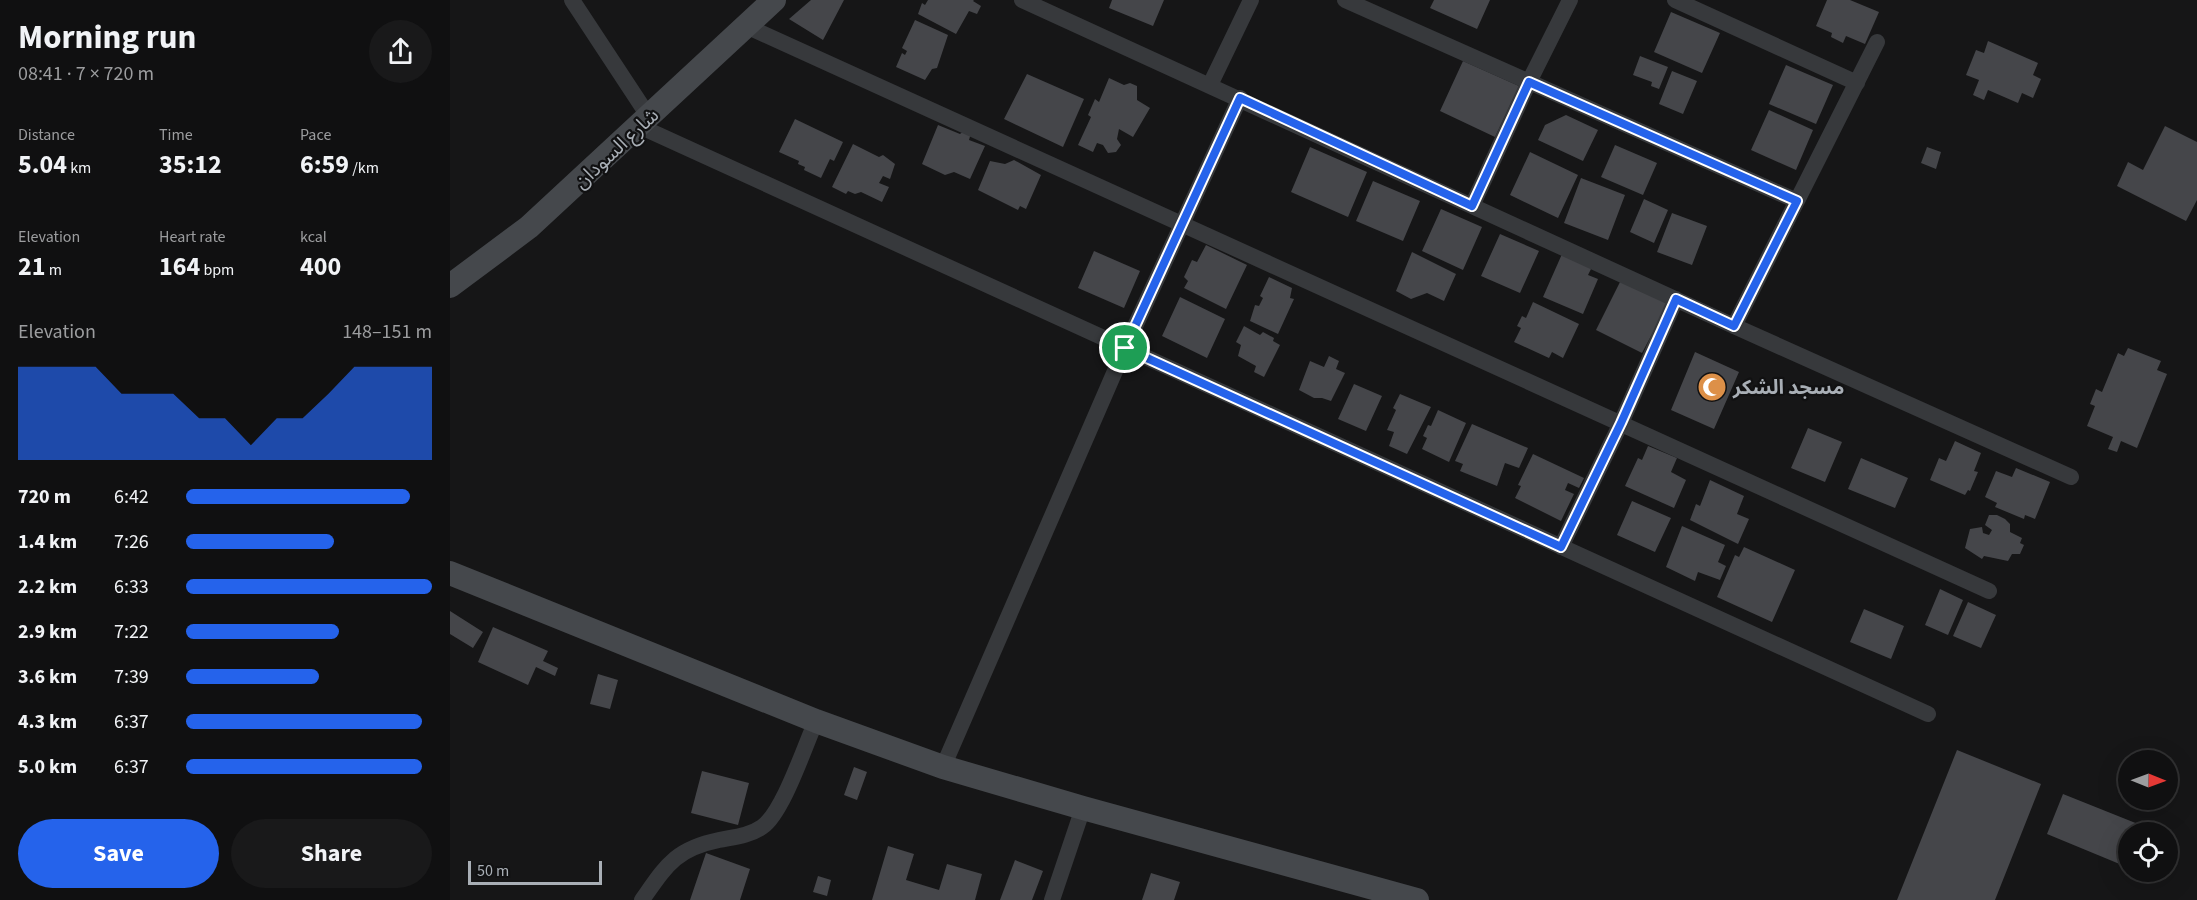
<!DOCTYPE html>
<html lang="en">
<head>
<meta charset="utf-8">
<style>
	body { margin:0; font-family:"Source Sans 3","Noto Sans Arabic",sans-serif; background:#19191a; color:#f1f3f6; height:100vh; display:flex; flex-direction:column; font-size:22px; white-space:nowrap }
	* { box-sizing:border-box; margin:0 }
	p { font-size:20px; color:#9c9d9f }
	.icon { flex:none; width:33px; height:33px; fill:none; stroke:currentColor; stroke-width:2; stroke-linecap:round; stroke-linejoin:round }
	.map { position:relative; flex:1; overflow:hidden }
	.details { display:flex; flex-direction:column; background:#101011; width:450px }
	.details>* { flex:none }
	.needle { width:39px; rotate:91deg }
	.tools { position:absolute; left:1668px; top:750px; display:grid; gap:12px }
	.tools a { display:grid; place-items:center; width:60px; height:60px; border-radius:50%; background:#101011; box-shadow:0 6px 24px #0002,0 0 0 2px #303031; font-size:30px }
	.scale { position:absolute; left:18px; bottom:15px; width:134px; box-sizing:border-box; padding-left:6px; border:3px solid #a9afb6; border-top:0; font-size:16px; line-height:21px; white-space:nowrap; color:#a9afb6; -webkit-text-stroke:4px #111112; paint-order:stroke }
	.pin { position:absolute; display:grid; place-items:center; width:51px; height:51px; color:#fff; margin:-26px; border:3px solid #fff; border-radius:50%; box-shadow:0 2px 6px #0007 }
	.round { display:grid; place-items:center; flex:none; width:63px; height:63px; border-radius:32px; background:#19191a }
	.summary { display:flex; align-items:center; justify-content:space-between; height:102px; padding:0 18px }
	h1 { font-size:33px; font-weight:700; line-height:45px }
	.metrics { display:grid; grid-template-columns:repeat(3,1fr); gap:9px; height:102px; padding:6px 18px }
	.metrics div { display:grid; align-content:center }
	.metrics b { font-size:26px; font-weight:700 }
	.metrics small { font-size:16px; font-weight:400 }
	.metrics p { font-size:16px }
	.chart { height:168px; padding:12px 18px }
	.chart p { display:flex; justify-content:space-between }
	.chart svg { width:100%; height:108px; margin-top:6px; fill:#2563eb; opacity:.7 }
	.button { display:flex; gap:12px; margin-top:auto; padding:12px 18px }
	.button a { flex:1; height:69px; border-radius:36px; background:#2563eb; color:#fff; font-size:24px; font-weight:700; line-height:69px; text-align:center }
	.button a+a { background:#19191a; color:#f1f3f6 }
	ul { padding:0 18px; list-style:none; font-size:20px }
	li { display:grid; grid-template-columns:96px 72px 1fr; align-items:center; height:45px }
	li i { height:15px; border-radius:8px; background:#2563eb }
	main { display:flex; flex:1; min-height:0 }
	.map>svg:first-child { display:block }
</style>
</head>
<body>
<main>
<section class="details">
<div class="summary"><div><h1>Morning run</h1><p>08:41 · 7 × 720 m</p></div><a class="round"><svg class="icon" aria-label="share" viewBox="0 0 24 24"><path d="M12 15V3M7 8l5-5 5 5M5 13v7h14v-7"/></svg></a></div>
<div class="metrics">
<div><p>Distance</p><b>5.04<small> km</small></b></div>
<div><p>Time</p><b>35:12</b></div>
<div><p>Pace</p><b>6:59<small> /km</small></b></div>
</div>
<div class="metrics">
<div><p>Elevation</p><b>21<small> m</small></b></div>
<div><p>Heart rate</p><b>164<small> bpm</small></b></div>
<div><p>kcal</p><b>400</b></div>
</div>
<div class="chart"><p><span>Elevation</span>148–151 m</p>
<svg viewBox="0 0 160 44" preserveAspectRatio="none"><path d="M0 44V6L10 6L20 6L30 6L40 17L50 17L60 17L70 27L80 27L90 38L100 27L110 27L120 17L130 6L140 6L150 6L160 6V44z"/></svg>
</div>
<ul>
<li><b>720 m</b>6:42<i style="width:91%"></i></li>
<li><b>1.4 km</b>7:26<i style="width:60%"></i></li>
<li><b>2.2 km</b>6:33<i style="width:100%"></i></li>
<li><b>2.9 km</b>7:22<i style="width:62%"></i></li>
<li><b>3.6 km</b>7:39<i style="width:54%"></i></li>
<li><b>4.3 km</b>6:37<i style="width:96%"></i></li>
<li><b>5.0 km</b>6:37<i style="width:96%"></i></li>
</ul>
<div class="button"><a>Save</a><a>Share</a></div>
</section>
<div class="map">
<svg width="1747" height="900" viewBox="0 0 1747 900">
	<rect width="100%" height="100%" fill="#161617"/>
	<!-- building -->
	<path fill="#45464a" d="M361 0H394L373 40 339 19Z
		M478 0H524L523 1 531 6 527 14 519 11 506 34 468 14 472 3 475 5Z
		M662 0H714L703 26 659 8Z
		M984 0H1040L1027 29 980 8Z
		M1377 0H1400L1429 12 1415 44 1396 36 1393 43 1381 37 1382 33 1366 26Z
		M1221 12 1270 33 1252 73 1204 52Z
		M465 20 498 35 487 68 482 69 475 80 446 67 452 53 455 55 457 51 452 48Z
		M1538 41 1588 63 1583 75 1591 79 1583 98 1572 93 1568 103 1538 90 1534 100 1523 95 1529 80 1516 75 1526 50 1534 53Z
		M1190 56 1218 67 1209 89 1201 86 1202 82 1183 75Z
		M1013 61 1069 86 1045 137 990 111Z
		M1336 65 1383 85 1366 124 1319 104Z
		M1222 71 1247 81 1233 114 1209 104Z
		M577 74 634 99 613 147 554 119Z
		M659 78 674 85 680 83 687 86V100L700 108 683 137 669 129 667 139 671 145 666 152 658 153 653 145 647 143 643 152 628 145 641 117 638 115 645 99 649 102Z
		M1319 110 1363 130 1346 170 1301 150Z
		M1116 115 1148 130 1133 161 1088 140 1095 125Z
		M345 119 393 142 384 161 380 159 371 178 354 170 355 167 348 164 349 161 329 152Z
		M488 125 510 134 515 130 521 133 519 140 535 146 520 179 504 172 495 175 472 164Z
		M1715 126 1747 142V200L1736 221 1667 186 1678 162 1693 170Z
		M403 144 429 157 433 155 445 164 440 179 433 176 429 183 439 187 432 202 411 192 405 194 398 191 396 194 382 187Z
		M1165 145 1207 163 1193 195 1151 177Z
		M860 147 917 172 898 217 841 192Z
		M1477 147 1491 152 1486 169 1471 163Z
		M1080 152 1128 175 1108 218 1060 195Z
		M564 160 591 175 576 209 570 206 568 210 528 190 540 161 555 164Z
		M1131 178 1175 195 1158 240 1114 223Z
		M923 181 970 201 953 241 906 221Z
		M1194 199 1218 210 1204 243 1180 232Z
		M991 209 1032 227 1013 270 972 251Z
		M1222 213 1257 226 1242 265 1207 252Z
		M1050 234 1089 251 1070 293 1031 276Z
		M756 245 797 265 776 309 734 288 738 281 734 277 742 260 747 262Z
		M644 251 690 271 674 308 628 288Z
		M962 252 1006 274 994 301 977 293 961 299 946 291Z
		M1112 254 1142 267 1138 275 1148 279 1133 314 1093 297Z
		M819 277 842 288 840 298 844 299 828 334 800 321 805 305 809 306 813 298 810 296Z
		M1171 280 1218 304 1192 353 1146 330Z
		M730 297 775 319 757 358 712 336Z
		M1083 302 1129 324 1113 358 1102 352 1099 358 1064 342 1071 328 1067 326 1072 316 1076 318Z
		M794 326 810 335 813 332 824 338 823 341 830 345 814 377 804 372 806 366 788 356 791 345 786 342Z
		M1678 348 1711 361 1707 370 1717 374 1687 448 1671 441 1667 452 1658 449 1663 437 1637 426 1645 406 1640 404 1646 389 1652 392 1668 353 1674 356Z
		M1245 352 1289 372 1264 429 1221 410Z
		M879 356 889 361 886 369 895 373 881 401 872 398H864L849 390 860 361 874 367Z
		M904 384 932 396 916 431 888 419Z
		M950 394 981 407 957 454 939 446 944 432 937 430 946 410 943 408Z
		M988 410 1016 423 999 462 972 449 977 438 973 436 978 425 981 426Z
		M1022 424 1078 448 1069 468 1055 463 1047 486 1010 471 1013 464 1005 461Z
		M1358 428 1392 442 1375 482 1341 468Z
		M1505 441 1531 453 1524 471 1528 472 1520 491 1518 490 1515 495 1480 480 1489 458 1496 461Z
		M1198 446 1227 458 1221 472 1236 480 1224 508 1175 486 1188 458 1192 460Z
		M1083 454 1134 478 1129 488 1118 483 1115 490 1124 494 1111 521 1065 498 1071 486 1068 485Z
		M1411 458 1458 478 1445 508 1398 489Z
		M1566 468 1600 482 1585 519 1575 515 1574 519 1545 507 1547 503 1535 497 1546 471 1562 477Z
		M1260 480 1294 496 1287 514 1299 519 1288 544 1240 520 1246 504 1250 506Z
		M1182 501 1221 518 1205 552 1167 535Z
		M1539 515H1547L1555 519 1560 524V532L1572 538 1570 543 1574 545 1570 554H1562L1558 561 1534 556 1532 559 1515 548 1520 529 1532 527 1533 533 1539 535 1542 530 1535 525Z
		M1232 526 1275 545 1268 562 1276 566 1270 580 1248 572 1245 581 1216 567Z
		M1294 547 1345 570 1322 622 1267 597 1285 555 1289 557Z
		M1490 589 1513 600 1498 635 1475 625Z
		M1518 602 1546 615 1531 648 1503 636Z
		M1414 609 1454 626 1441 659 1400 642Z
		M0 611 33 632 23 648 0 634Z
		M43 627 98 651 93 661 108 668 105 676 86 667 78 685 28 662Z
		M148 674 168 680 160 709 140 704Z
		M1507 750 1591 784 1545 900H1447Z
		M404 767 417 772 407 800 394 795Z
		M252 771 299 783 288 825 241 813Z
		M1613 794 1688 824 1685 832H1678V848L1672 865 1597 834Z
		M438 846 464 854 456 880 489 890 497 864 532 874 525 900H422Z
		M256 853 300 869 290 900H240Z
		M565 860 593 871 582 900H550Z
		M701 873 730 882 724 900H692Z
		M368 876 381 880 377 896 363 892Z"/>
	<g fill="none" stroke-linecap="round" stroke-linejoin="round">
		<!-- street -->
		<path stroke="#37393c" stroke-width="16" d="M122 0 199 117
			M572 0 1284 326 1621 477
			M895 0 1347 201
			M1225 0 1407 83
			M296 26 1539 591
			M760 85 801 0
			M189 126 1478 714
			M1022 206 1079 82 1120 0
			M1284 326 1427 42
			M1111 547 1171 423 1226 299
			M493 767 675 348 790 98
			M192 900C216 866 225 849 269 840 284 837 299 836 312 827 333 813 355 745 366 721
			M602 900 633 808"/>
		<!-- secondary -->
		<path stroke="#45484c" stroke-width="24" d="M0 286 79 227 324 0
			M0 573 366 721 493 767 633 808 967 900"/>
	</g>
	<g fill="none" stroke-linecap="round" stroke-linejoin="round">
		<!-- route casing -->
		<g stroke="#fff" stroke-width="12">
			<path id="route" d="M1079 82 1347 201 1284 326 1226 299 1171 423 1111 547 675 348 790 98 1022 206Z"/>
		</g>
		<!-- route -->
		<use href="#route" stroke="#2563eb" stroke-width="8"/>
	</g>
	<!-- icons -->
	<defs>
		<g id="mosque-disc" transform="scale(1.5)"><circle r="9.5" fill="#dd9048" stroke="#111112"/><path d="M3.5-4.9A6 6 0 1 0 3.5 4.9A5 5 0 1 1 3.5-4.9Z" fill="#fff"/></g>
	</defs>
	<g fill-rule="evenodd">
		<use href="#mosque-disc" x="1262" y="387"/>
	</g>
	<g text-anchor="middle" stroke-width="4.5" stroke-linejoin="round" paint-order="stroke">
		<!-- street labels -->
		<g font-size="20" fill="#a9afb6" stroke="#111112">
			<text transform="translate(166 148) rotate(-43)" y="7">شارع السودان</text>
		</g>
		<!-- poi labels -->
		<g font-size="20" font-weight="bold" fill="#a9afb6" stroke="#111112" text-anchor="start">
			<text x="1283" y="394">مسجد الشكر</text>
		</g>
	</g>
</svg>
<div class="tools">
<a><svg class="needle" viewBox="-14 -14 28 28"><path d="M0-13l5 13h-10z" fill="#e53935"/><path d="M0 13l5-13h-10z" fill="#9c9d9f"/></svg></a>
<a><svg class="icon" aria-label="locate" viewBox="0 0 24 24"><circle cx="12" cy="12" r="6"/><path d="M12 2v4M12 18v4M2 12h4M18 12h4"/></svg></a>
</div>
<div class="scale">50 m</div>
<div class="pin" style="left:675px;top:348px;background:#1e9e55"><svg class="icon" aria-label="arrive" viewBox="0 0 24 24"><path d="M6 21V4h12l-3 4 3 4H6"/></svg></div>
</div>
</main>
</body>
</html>
